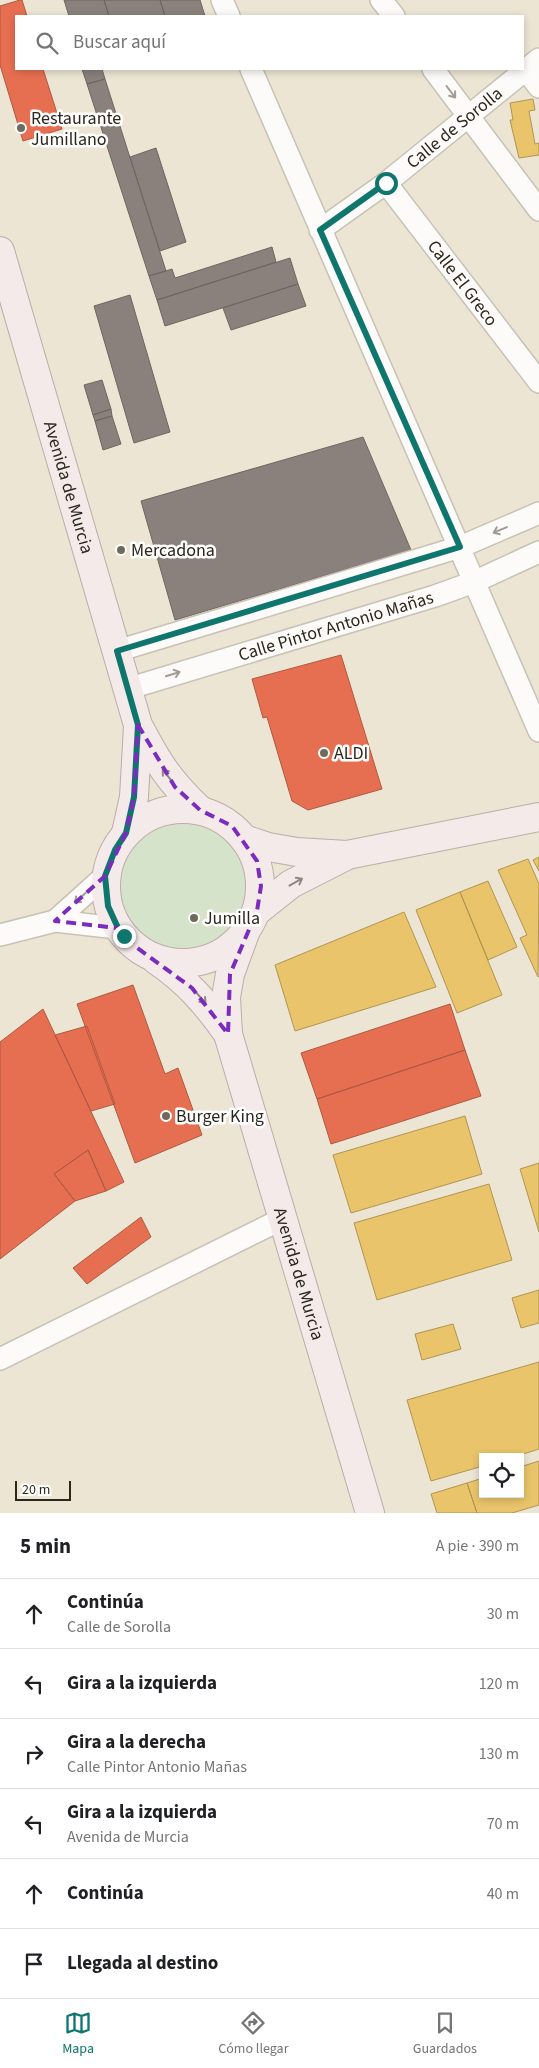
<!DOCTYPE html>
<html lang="es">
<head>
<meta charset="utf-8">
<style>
  body { margin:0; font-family:"Source Sans 3",sans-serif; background:#f2f2f2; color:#202124 }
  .controls { position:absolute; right:15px; bottom:15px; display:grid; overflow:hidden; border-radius:0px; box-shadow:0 2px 8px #0003 }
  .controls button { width:45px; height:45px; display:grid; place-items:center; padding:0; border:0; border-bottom:1px solid #e0e0e0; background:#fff; color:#202124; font:25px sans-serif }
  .scale { position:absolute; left:15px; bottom:12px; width:56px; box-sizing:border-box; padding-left:5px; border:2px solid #2b271b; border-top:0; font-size:14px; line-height:18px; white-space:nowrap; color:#2b271b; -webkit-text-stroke:4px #fff; paint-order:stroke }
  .stop { position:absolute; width:15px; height:15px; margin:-11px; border:4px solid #0f766e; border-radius:50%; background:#fff }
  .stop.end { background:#0f766e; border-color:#fff; box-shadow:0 1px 5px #0008 }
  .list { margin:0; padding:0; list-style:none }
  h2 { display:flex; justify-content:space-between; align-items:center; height:65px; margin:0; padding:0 20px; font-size:21px }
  h2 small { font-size:16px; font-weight:400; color:#757577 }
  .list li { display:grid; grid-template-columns:32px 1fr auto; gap:15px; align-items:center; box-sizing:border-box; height:70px; padding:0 20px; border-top:1px solid #e0e0e0 }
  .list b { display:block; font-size:19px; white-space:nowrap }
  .list p { margin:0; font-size:16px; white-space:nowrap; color:#757577 }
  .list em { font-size:16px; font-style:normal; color:#757577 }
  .icon { flex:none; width:28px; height:28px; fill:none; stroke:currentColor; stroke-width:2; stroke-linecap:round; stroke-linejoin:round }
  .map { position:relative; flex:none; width:539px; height:1513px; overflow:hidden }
  .search { position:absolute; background:#fff; box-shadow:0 2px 8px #0003; left:15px; right:15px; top:15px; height:55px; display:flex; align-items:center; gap:12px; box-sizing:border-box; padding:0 18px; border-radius:0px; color:#757577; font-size:19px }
  .sheet { height:485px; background:#fff }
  nav { display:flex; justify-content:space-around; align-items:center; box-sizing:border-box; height:70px; border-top:1px solid #e0e0e0; background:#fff; font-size:14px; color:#757577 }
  nav a { display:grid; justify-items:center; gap:2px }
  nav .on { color:#0f766e }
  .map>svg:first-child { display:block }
  .green { fill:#d5e3ca }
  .homes { fill:#e9c46a; stroke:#b09552 }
  .shops { fill:#e76f51; stroke:#af5941 }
  .industry { fill:#8a817c; stroke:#6e665f }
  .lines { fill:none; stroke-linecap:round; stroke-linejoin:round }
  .minor-casing { stroke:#c8c2b5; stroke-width:24 }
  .major-casing { stroke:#bdaca7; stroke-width:30 }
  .minor { stroke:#fcfbf9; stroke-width:21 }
  .major { stroke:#f3eae9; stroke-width:28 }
  .oneway { stroke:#9e9c95 }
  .oneway2 { stroke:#8f8882 }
  .route { stroke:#0f766e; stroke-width:6 }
  .marked { fill:none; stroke:#7b2cbf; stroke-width:4; stroke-dasharray:10 6; stroke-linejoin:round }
  .poi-dot { fill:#6f6a5c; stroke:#fff; stroke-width:2 }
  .labels { text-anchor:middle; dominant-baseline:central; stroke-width:5; stroke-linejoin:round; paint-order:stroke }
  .poi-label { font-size:18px; fill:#2b271b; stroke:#fff; text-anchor:start }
  .street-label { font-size:18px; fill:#2b271b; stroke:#fff }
</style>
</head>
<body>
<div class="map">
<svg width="539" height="1513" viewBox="0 0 539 1513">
  <rect width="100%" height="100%" fill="#ece5d4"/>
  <!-- green -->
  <path class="green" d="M120 887a63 63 0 1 1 126 0a63 63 0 1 1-126 0Z"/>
  <!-- homes -->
  <path class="homes" d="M533 99 535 110 529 111 535 144 539 143V155L519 158 510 120H513L510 103Z
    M539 857V871L533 860Z
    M528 859 539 884 538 977 520 938 527 935 498 870Z
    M488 881 517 947 488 960 460 892Z
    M460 892 502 995 457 1013 416 910Z
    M404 912 436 987 295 1031 275 965Z
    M465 1116 482 1174 351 1213 333 1155Z
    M539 1163V1232L520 1169Z
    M489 1184 512 1260 377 1300 354 1223Z
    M539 1290V1323L521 1328 512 1298Z
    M453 1324 461 1349 422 1360 415 1334Z
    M539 1362V1449L514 1457H483V1466L431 1481 407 1400Z
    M539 1461V1505L512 1513H477L467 1483 483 1478V1494H520V1467Z
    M467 1483 477 1513H437L431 1494Z"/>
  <!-- shops -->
  <path class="shops" d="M20 0H22L27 16H16V69H43L62 129 23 141 0 65V6Z
    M341 655 382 789 308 810 292 801 267 717 263 718 252 679Z
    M133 985 165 1074 178 1068 202 1135 135 1163 77 1004Z
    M450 1004 465 1050 317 1099 301 1053Z
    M43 1009 124 1182 106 1191 88 1150 54 1174 75 1201 0 1259V1042Z
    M87 1026 115 1104 91 1111 55 1035Z
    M465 1050 481 1096 331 1144 317 1099Z
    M88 1150 106 1191 75 1201 54 1174Z
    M141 1217 151 1237 87 1284 73 1268Z"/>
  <!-- industry -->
  <path class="industry" d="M64 0H104L109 16H69Z
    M104 0H160L165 16H109Z
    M160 0H200L205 16H165Z
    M82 69H102L105 79 87 84Z
    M105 79 166 271 149 276 87 84Z
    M156 148 186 242 160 251 130 157Z
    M272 247 276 262 157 300 149 276 172 269 175 278Z
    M290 258 298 284 165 326 157 300Z
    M298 284 306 306 231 330 223 308Z
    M130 295 170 432 134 443 94 306Z
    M102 380 111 409 93 415 84 385Z
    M111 409 112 416 95 421 93 415Z
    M112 416 121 444 103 450 95 421Z
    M363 437 411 550 175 620 141 501Z"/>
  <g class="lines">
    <!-- minor casing -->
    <g class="minor-casing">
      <g id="minor">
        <path d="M222 0 229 16"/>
        <path d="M381 0 394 16"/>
        <path d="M251 69 539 731"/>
        <path d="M433 69 539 210"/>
        <path d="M526 70 539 87"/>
        <path id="s1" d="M386 183 539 382"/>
        <path id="s2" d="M320 230 386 183 539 59"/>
        <path d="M117 651 460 547 539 513"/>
        <path id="s3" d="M127 689 435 596 474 582 539 552"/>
        <path d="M55 921 105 876"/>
        <path d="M0 935 55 921 117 928"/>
        <path d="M0 1359 284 1218"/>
      </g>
    </g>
    <!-- major casing -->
    <g class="major-casing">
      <g id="major">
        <path id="s4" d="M0 251 138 725C158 763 169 781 200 810"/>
        <circle cx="183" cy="886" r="77"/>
        <path d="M126 833 134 797 138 726"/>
        <path d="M244 839 268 847 297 852 347 855 539 817"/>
        <path d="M257 911 291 884 344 857"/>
        <path id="s5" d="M245 933 230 974 226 997 228 1034 370 1513"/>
        <path d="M156 960C188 982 206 1003 228 1034"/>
      </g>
    </g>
    <!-- minor -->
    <use href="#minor" class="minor"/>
    <!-- major -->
    <use href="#major" class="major"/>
  </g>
  <!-- one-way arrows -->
  <defs><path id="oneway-shaft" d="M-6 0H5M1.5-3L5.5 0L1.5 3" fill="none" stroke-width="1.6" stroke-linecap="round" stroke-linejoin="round" transform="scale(1.25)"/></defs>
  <g class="oneway">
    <use href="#oneway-shaft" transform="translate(451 92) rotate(53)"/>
    <use href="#oneway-shaft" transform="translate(500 530) rotate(157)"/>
    <use href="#oneway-shaft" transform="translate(173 674) rotate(-17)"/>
    <use href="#oneway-shaft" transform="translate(80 898) rotate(138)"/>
  </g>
  <g class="oneway2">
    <use href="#oneway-shaft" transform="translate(167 775) rotate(-128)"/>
    <use href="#oneway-shaft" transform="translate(296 882) rotate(-29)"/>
    <use href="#oneway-shaft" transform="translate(201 998) rotate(49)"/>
  </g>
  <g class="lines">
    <!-- route -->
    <path class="route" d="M124 936 118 928 108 906 105 876 115 850 126 833 134 797 138 725 117 651 460 547 320 230 386 183"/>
  </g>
  <!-- marked area -->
  <path class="marked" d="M138 725 175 787 200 810 232 826 257 861 261 886 257 911 230 974 228 1034 192 988 136 947 117 928 55 921 105 876 126 833 134 797Z"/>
  <!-- markers -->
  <g class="poi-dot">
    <circle cx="21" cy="128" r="5"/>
    <circle cx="121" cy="550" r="5"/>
    <circle cx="324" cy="753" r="5"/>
    <circle cx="194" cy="918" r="5"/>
    <circle cx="166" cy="1116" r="5"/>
  </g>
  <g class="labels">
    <!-- poi labels -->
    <g class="poi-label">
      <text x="31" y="118">Restaurante<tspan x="31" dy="21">Jumillano</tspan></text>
      <text x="131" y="550">Mercadona</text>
      <text x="334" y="753">ALDI</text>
      <text x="204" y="918">Jumilla</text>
      <text x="176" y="1116">Burger King</text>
    </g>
    <!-- street labels -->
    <g class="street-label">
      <text stroke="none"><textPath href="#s2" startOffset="169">Calle de Sorolla</textPath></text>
      <text stroke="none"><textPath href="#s1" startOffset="126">Calle El Greco</textPath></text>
      <text stroke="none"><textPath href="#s4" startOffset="246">Avenida de Murcia</textPath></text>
      <text stroke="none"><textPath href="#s3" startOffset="218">Calle Pintor Antonio Mañas</textPath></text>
      <text stroke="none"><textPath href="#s5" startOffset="354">Avenida de Murcia</textPath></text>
    </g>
  </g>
</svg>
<div class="controls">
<button><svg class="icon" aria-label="locate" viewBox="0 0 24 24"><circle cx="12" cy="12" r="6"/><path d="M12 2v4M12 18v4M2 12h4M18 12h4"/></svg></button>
</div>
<div class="scale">20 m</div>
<div class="stop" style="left:386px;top:183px"></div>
<div class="stop end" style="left:124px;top:936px"></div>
<div class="search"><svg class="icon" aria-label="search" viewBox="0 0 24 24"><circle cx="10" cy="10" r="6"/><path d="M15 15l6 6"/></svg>Buscar aquí</div>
</div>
<section class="sheet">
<h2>5 min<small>A pie · 390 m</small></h2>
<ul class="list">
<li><svg class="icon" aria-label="ahead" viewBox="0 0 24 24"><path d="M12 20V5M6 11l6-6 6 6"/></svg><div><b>Continúa</b><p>Calle de Sorolla</p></div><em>30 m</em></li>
<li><svg class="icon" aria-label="left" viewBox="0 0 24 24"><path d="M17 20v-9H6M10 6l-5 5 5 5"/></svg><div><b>Gira a la izquierda</b></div><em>120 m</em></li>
<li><svg class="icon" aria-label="right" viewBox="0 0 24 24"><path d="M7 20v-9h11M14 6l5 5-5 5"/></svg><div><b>Gira a la derecha</b><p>Calle Pintor Antonio Mañas</p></div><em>130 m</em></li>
<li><svg class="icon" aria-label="left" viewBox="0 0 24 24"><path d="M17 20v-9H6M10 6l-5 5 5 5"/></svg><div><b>Gira a la izquierda</b><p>Avenida de Murcia</p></div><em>70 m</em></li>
<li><svg class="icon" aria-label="ahead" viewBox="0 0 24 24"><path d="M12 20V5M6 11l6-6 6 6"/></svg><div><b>Continúa</b></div><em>40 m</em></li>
<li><svg class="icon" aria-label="arrive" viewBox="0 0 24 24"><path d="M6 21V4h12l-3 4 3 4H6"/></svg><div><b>Llegada al destino</b></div></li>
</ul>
</section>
<nav>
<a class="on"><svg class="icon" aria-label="map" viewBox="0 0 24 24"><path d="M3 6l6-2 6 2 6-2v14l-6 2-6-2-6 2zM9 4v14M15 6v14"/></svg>Mapa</a>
<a><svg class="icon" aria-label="directions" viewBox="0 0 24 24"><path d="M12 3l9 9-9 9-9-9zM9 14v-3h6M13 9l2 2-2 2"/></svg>Cómo llegar</a>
<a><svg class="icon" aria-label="saved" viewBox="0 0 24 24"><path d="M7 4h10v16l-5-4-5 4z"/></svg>Guardados</a>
</nav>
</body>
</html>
